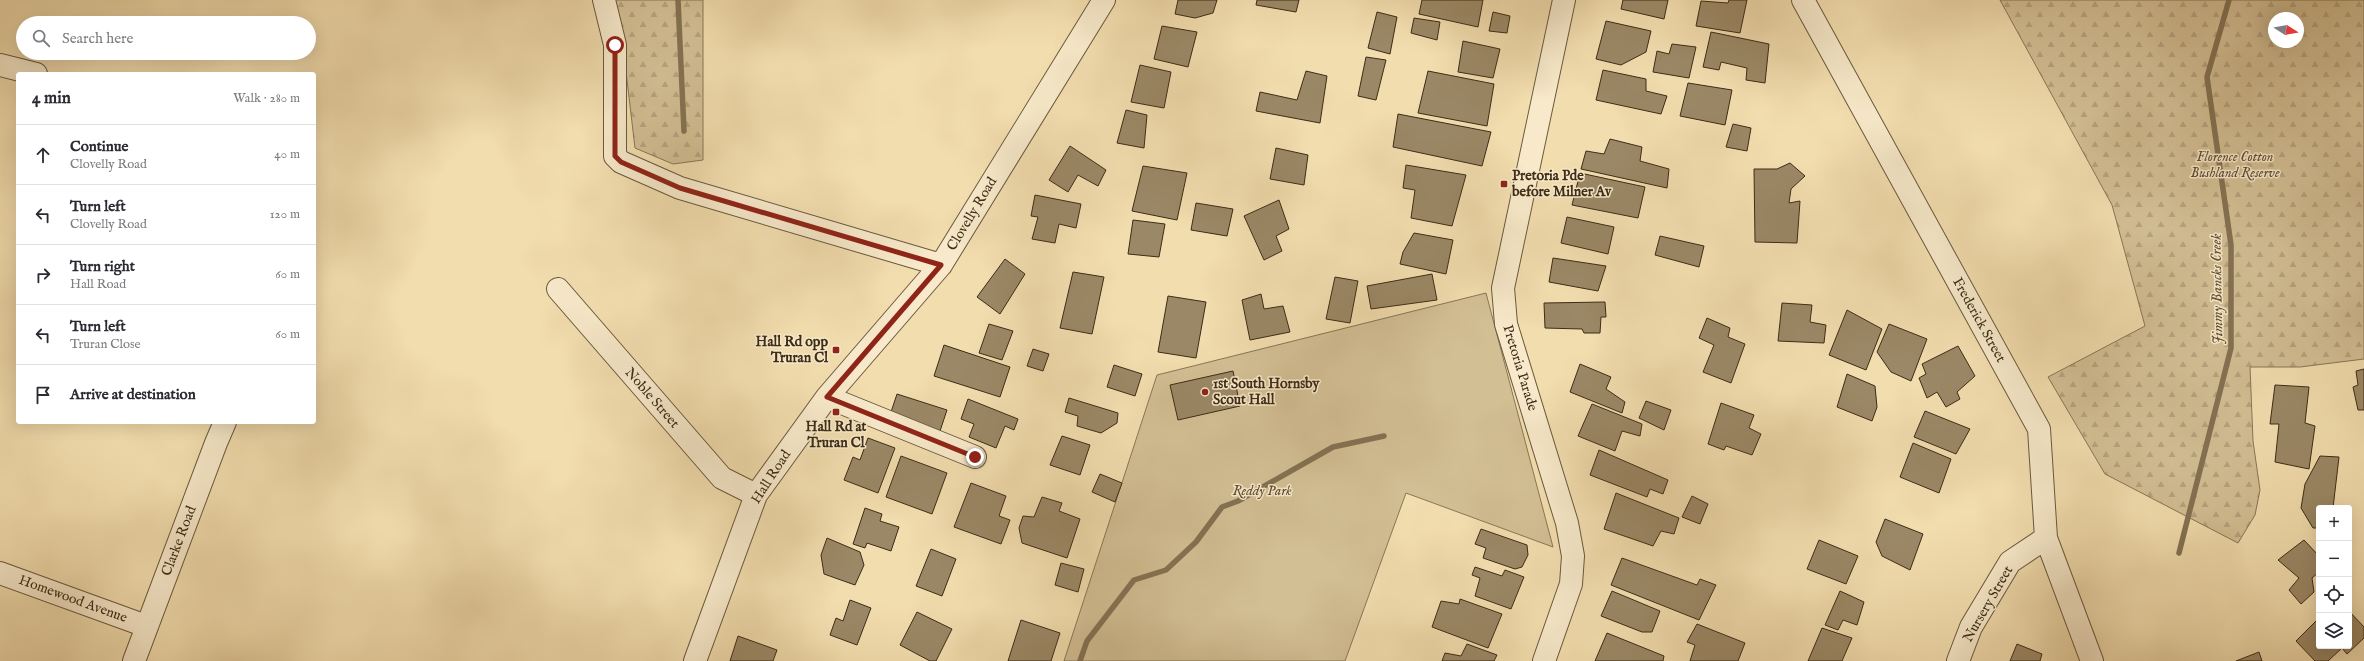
<!DOCTYPE html>
<html lang="en">
<head>
<meta charset="utf-8">
<style>
  body { margin:0; font-family:"IM FELL English",serif; background:#f2f2f3; color:#2b2b33 }
  .controls { position:absolute; right:12px; bottom:12px; display:grid; overflow:hidden; border-radius:4px; box-shadow:0 4px 16px #0002 }
  .controls button { width:36px; height:36px; display:grid; place-items:center; padding:0; border:0; border-bottom:1px solid #e1e1e2; background:#fff; color:#2b2b33; font:20px sans-serif }
  .compass { position:absolute; left:2268px; top:12px; width:36px; height:36px; border-radius:50%; background:#fff; box-shadow:0 4px 16px #0002; rotate:101deg }
  .stop { position:absolute; width:12px; height:12px; margin:-9px; border:3px solid #8f2418; border-radius:50%; background:#fff }
  .stop.end { background:#8f2418; border-color:#fff; box-shadow:0 1px 4px #0008 }
  .list { margin:0; padding:0; list-style:none }
  h2 { display:flex; justify-content:space-between; align-items:center; height:52px; margin:0; padding:0 16px; font-size:17px }
  h2 small { font-size:13px; font-weight:400; color:#7c7c81 }
  .list li { display:grid; grid-template-columns:26px 1fr auto; gap:12px; align-items:center; box-sizing:border-box; height:60px; padding:0 16px; border-top:1px solid #e1e1e2 }
  .list b { display:block; font-size:15px; white-space:nowrap }
  .list p { margin:0; font-size:13px; white-space:nowrap; color:#7c7c81 }
  .list em { font-size:13px; font-style:normal; color:#7c7c81 }
  .icon { flex:none; width:22px; height:22px; fill:none; stroke:currentColor; stroke-width:2; stroke-linecap:round; stroke-linejoin:round }
  .map { position:relative; flex:none; width:2364px; height:661px; overflow:hidden }
  .search { position:absolute; background:#fff; box-shadow:0 4px 16px #0002; left:16px; top:16px; width:300px; height:44px; display:flex; align-items:center; gap:10px; box-sizing:border-box; padding:0 14px; border-radius:22px; color:#7c7c81; font-size:15px }
  .panel { position:absolute; background:#fff; box-shadow:0 4px 16px #0002; left:16px; top:72px; width:300px; height:352px; border-radius:4px }
  .map>svg:first-child { display:block }
  .forest { fill:url(#forest-firs); stroke:#887656; fill-rule:evenodd }
  .green { fill:#d3bf94; stroke:#887656 }
  .lines { fill:none; stroke-linecap:round; stroke-linejoin:round }
  .stream { stroke:#847253; stroke-width:5.5 }
  .building { fill:#9b8866; stroke:#3d2c17 }
  .minor-casing { stroke:#6a583d; stroke-width:24 }
  .minor { stroke:#f7e9ca; stroke-width:22 }
  .route { stroke:#8f2418; stroke-width:5 }
  .poi-dot { fill:#8f2418; stroke:#f7e9ca; stroke-width:1.5 }
  .labels { text-anchor:middle; dominant-baseline:central; stroke-width:3; stroke-linejoin:round; paint-order:stroke }
  .park-label { font-size:14px; font-style:italic; fill:#5b4930; stroke:#f7e9ca }
  .poi-label { font-size:14px; font-weight:bold; fill:#3d2c17; stroke:#f7e9ca; text-anchor:start }
  .street-label { font-size:14px; fill:#3d2c17; stroke:#f7e9ca }
  .water-label { font-size:15px; font-style:italic; fill:#614f35; stroke:#f7e9ca }
</style>
</head>
<body>
<div class="map">
<svg width="2364" height="661" viewBox="0 0 2364 661">
  <defs>
    <pattern id="forest-firs" width="22" height="20" patternUnits="userSpaceOnUse"><rect width="22" height="20" fill="#d3bf94"/><path d="M5 1l3.5 6h-7zM16 11l3.5 6h-7z" fill="#b6a47f"/></pattern>
  </defs>
  <rect width="100%" height="100%" fill="#f2ddae"/>
  <filter id="stains"><feTurbulence type="fractalNoise" baseFrequency=".005" numOctaves="4"/><feColorMatrix values="0 0 0 0 .2 0 0 0 0 .09 0 0 0 0 .02 0 0 0 .5 -.17"/></filter>
  <radialGradient id="worn" r=".72"><stop offset=".6" stop-color="#630" stop-opacity="0"/><stop offset="1" stop-color="#630" stop-opacity=".3"/></radialGradient>
  <!-- forest -->
  <path class="forest" d="M614 0H703V160L673 164 635 148 623 46Z
    M2000 0H2364V359L2300 367H2250L2253 441 2260 490 2255 515 2238 543 2105 474 2048 377 2145 326 2112 205ZM2274 18H2298V42H2274Z"/>
  <!-- green -->
  <path class="green" d="M1486 293 1553 547 1406 493 1345 661H1064L1157 375Z"/>
  <g class="lines">
    <!-- stream -->
    <path class="stream" d="M678 0 684 131
      M2179 553 2231 348V245L2207 77 2229 0
      M1080 661 1087 641 1134 580 1166 570 1196 542 1222 507 1238 501 1333 447 1384 436"/>
  </g>
  <!-- building -->
  <path class="building" d="M1178 0H1217L1213 13 1195 18 1175 14Z
    M1257 0H1299L1296 12 1256 5Z
    M1422 0H1483L1478 27 1419 14Z
    M1623 0H1668L1664 19 1621 9Z
    M1729 0H1747L1740 33 1696 26 1701 1 1728 3Z
    M1377 12 1397 17 1390 54 1368 48Z
    M1493 12 1510 16 1507 33 1489 31Z
    M1414 18 1440 22 1437 40 1411 33Z
    M1606 21 1651 31 1646 52 1621 65 1596 59Z
    M1162 26 1197 32 1188 67 1154 59Z
    M1711 32 1769 44 1765 83 1746 80 1747 68 1721 62 1719 70 1703 67Z
    M1463 41 1500 49 1493 78 1458 72Z
    M1672 44 1696 47 1689 78 1653 72 1657 51 1669 54Z
    M1366 57 1386 60 1376 100 1358 96Z
    M1140 65 1171 72 1164 108 1131 102Z
    M1603 70 1646 79V91L1667 96 1661 114 1596 100Z
    M1306 71 1327 76 1320 123 1256 111 1260 92 1297 100Z
    M1428 71 1494 84 1487 126 1418 113Z
    M1688 83 1732 90 1725 125 1680 116Z
    M1126 110 1147 115 1144 148 1117 143Z
    M1398 114 1491 132 1482 166 1393 147Z
    M1733 124 1751 128 1747 151 1726 147Z
    M1610 139 1642 147 1640 161 1669 169 1667 188 1581 169 1586 151 1604 154Z
    M1070 146 1106 170 1098 186 1078 175 1068 192 1049 180Z
    M1276 148 1308 155 1304 185 1270 179Z
    M1790 163 1805 176 1791 189 1789 203 1800 201 1797 243 1755 242 1754 169H1777Z
    M1406 165 1466 175 1452 226 1411 218 1415 190 1403 188Z
    M1143 166 1187 173 1177 220 1132 211Z
    M1580 173 1645 187 1638 218 1572 205Z
    M1035 195 1081 204 1076 228 1059 224 1055 243 1032 239 1038 217 1031 216Z
    M1279 200 1289 229 1276 236 1282 251 1264 260 1244 216Z
    M1196 203 1233 209 1227 236 1191 230Z
    M1567 217 1614 227 1608 254 1561 243Z
    M1133 220 1165 224 1159 257 1128 254Z
    M1414 233 1453 240 1446 274 1400 264 1403 252Z
    M1660 236 1704 246 1699 267 1655 255Z
    M1553 258 1606 266 1598 291 1549 282Z
    M1005 259 1025 274 1000 314 977 297Z
    M1073 272 1104 277 1092 334 1060 328Z
    M1432 274 1437 300 1371 309 1367 286Z
    M1335 277 1358 281 1350 323 1326 319Z
    M1261 294 1264 309 1283 306 1290 332 1250 340 1242 300Z
    M1168 296 1206 302 1196 358 1158 352Z
    M1605 302 1606 317H1601L1600 333H1584L1582 329 1545 328 1544 303Z
    M1782 303 1812 305 1810 322 1826 325 1824 343 1778 341Z
    M1847 310 1882 329 1866 370 1829 355Z
    M1707 318 1730 328 1728 337 1745 344 1731 383 1703 372 1714 345 1699 338Z
    M989 324 1013 331 1002 360 979 353Z
    M1889 324 1927 339 1911 381 1891 372 1877 352Z
    M944 345 1010 367 1000 397 934 376Z
    M1958 346 1975 376 1957 392 1960 399 1946 407 1937 392 1927 398 1919 378 1926 374 1922 364Z
    M1033 349 1049 354 1043 371 1027 366Z
    M1580 364 1611 377 1606 389 1625 402 1622 413 1570 392Z
    M1114 365 1142 374 1135 396 1107 387Z
    M2364 369V410H2358L2353 387 2358 385 2356 371Z
    M1233 371 1240 406 1178 420 1170 385Z
    M1847 374 1875 386 1877 407 1872 421 1837 407Z
    M2275 385 2309 387 2305 423 2315 426 2309 469 2275 462 2279 424H2270Z
    M897 394 947 410 940 431 890 415Z
    M1069 398 1118 413 1117 423 1101 433 1077 426 1078 416 1065 412Z
    M968 399 1018 419 1014 430 1005 426 996 448 969 437 974 424 961 419Z
    M1646 401 1671 410 1664 430 1639 418Z
    M1721 403 1754 415 1749 428 1761 434 1752 455 1726 446 1724 450 1708 444Z
    M1592 404 1642 424 1640 436 1622 431 1615 451 1578 436Z
    M1925 411 1970 429 1956 454 1914 437Z
    M1062 436 1090 445 1080 475 1050 465Z
    M868 438 895 448 878 493 844 480 853 457 860 460Z
    M1913 443 1951 459 1939 493 1900 477Z
    M1599 450 1668 480 1663 494 1650 489 1647 497 1590 475Z
    M901 456 947 473 932 514 886 497Z
    M2320 456 2339 457 2333 508H2319V528H2313L2301 508 2305 484Z
    M1100 474 1122 483 1115 502 1092 492Z
    M971 483 1006 496 999 516 1010 520 1001 544 954 527Z
    M1616 493 1679 518 1674 534 1661 531 1653 546 1604 529Z
    M1692 496 1708 504 1700 524 1682 517Z
    M1042 497 1062 503 1059 511 1080 519 1067 558 1022 543 1019 528 1023 516 1034 517Z
    M865 508 882 514 880 521 899 527 891 551 867 543 865 548 853 544Z
    M1885 519 1923 534 1910 570 1882 556 1876 542Z
    M1481 529 1527 545 1528 555 1522 567 1515 569 1483 558 1486 548 1475 544Z
    M827 538 860 552 864 565 855 585 824 574 821 555Z
    M1819 540 1858 556 1846 584 1807 569Z
    M2304 540 2319 556V572L2312 578 2314 592 2301 604 2289 590 2299 578 2278 560Z
    M931 549 956 559 942 596 916 586Z
    M1622 558 1697 585 1700 579 1716 585 1699 620 1611 585Z
    M1061 563 1084 569 1078 592 1055 585Z
    M1475 567 1502 576 1505 570 1524 577 1511 609 1475 596 1480 578 1472 575Z
    M1612 591 1660 611 1652 632H1642L1601 616Z
    M1840 591 1864 602 1857 625 1843 620 1838 630 1825 625Z
    M1460 599 1502 614 1488 648 1432 627 1441 601 1459 604Z
    M850 600 871 608 857 645 830 635 836 618 843 621Z
    M2349 611 2364 627V638L2347 654 2342 648 2328 661H2315L2296 641 2318 619 2319 646H2349Z
    M917 612 952 629 936 661H930L900 645Z
    M1021 620 1060 633 1051 661H1008Z
    M1697 624 1745 643 1738 661H1690L1695 645 1687 642Z
    M1822 628 1852 638 1842 661H1808Z
    M1607 633 1664 656 1663 661H1595Z
    M738 636 777 650 773 661H730Z
    M1467 644 1497 655 1494 661H1442L1445 653 1461 656Z
    M2017 644 2042 654 2040 661H2010Z
    M2259 652 2262 661H2236Z"/>
  <g class="lines">
    <!-- minor casing -->
    <g class="minor-casing">
      <path id="minor" d="M604 0 615 45V156L621 162 680 188 941 265
        M1803 0 2039 429 2046 538 2092 661
        M0 65 36 74
        M558 289 722 478 756 495
        M827 397 975 457
        M0 573 146 626
        M134 661 216 443 225 422
        M695 661 756 495 827 397 941 265 1104 0
        M1544 661 1571 584 1573 556 1567 523 1506 324 1503 288 1564 0
        M1958 661 1971 627 2010 562 2046 538"/>
    </g>
    <!-- minor -->
    <use href="#minor" class="minor"/>
  </g>
  <g class="lines">
    <!-- route -->
    <path class="route" d="M615 45V156L621 162 680 188 941 265 827 397 975 457"/>
  </g>
  <!-- markers -->
  <g class="poi-dot">
    <rect x="1500" y="180" width="8" height="8" rx="2"/>
    <rect x="832" y="346" width="8" height="8" rx="2"/>
    <circle cx="1205" cy="392" r="4"/>
    <rect x="832" y="408" width="8" height="8" rx="2"/>
  </g>
  <g class="labels">
    <!-- park labels -->
    <g class="park-label">
      <text x="2235" y="157">Florence Cotton<tspan x="2235" dy="16">Bushland Reserve</tspan></text>
      <text x="1262" y="491">Reddy Park</text>
    </g>
    <!-- poi labels -->
    <g class="poi-label">
      <text x="1512" y="176">Pretoria Pde<tspan x="1512" dy="16">before Milner Av</tspan></text>
      <text x="828" y="342" text-anchor="end">Hall Rd opp<tspan x="828" dy="16">Truran Cl</tspan></text>
      <text x="1213" y="384">1st South Hornsby<tspan x="1213" dy="16">Scout Hall</tspan></text>
      <text x="836" y="427" text-anchor="middle">Hall Rd at<tspan x="836" dy="16">Truran Cl</tspan></text>
    </g>
    <!-- street labels -->
    <g class="street-label">
      <text transform="translate(972 214) rotate(-59)">Clovelly Road</text>
      <text transform="translate(1979 320) rotate(61)">Frederick Street</text>
      <text transform="translate(1520 368) rotate(73)">Pretoria Parade</text>
      <text transform="translate(652 398) rotate(49)">Noble Street</text>
      <text transform="translate(771 477) rotate(-57)">Hall Road</text>
      <text transform="translate(179 541) rotate(-69)">Clarke Road</text>
      <text transform="translate(73 599) rotate(20)">Homewood Avenue</text>
      <text transform="translate(1988 604) rotate(-60)">Nursery Street</text>
    </g>
    <!-- water labels -->
    <g class="water-label">
      <text transform="translate(2217 289) rotate(-91)">Jimmy Bancks Creek</text>
    </g>
  </g>
  <rect width="100%" height="100%" filter="url(#stains)"/>
  <rect width="100%" height="100%" fill="url(#worn)"/>
</svg>
<div class="controls">
<button>+</button>
<button>−</button>
<button><svg class="icon" aria-label="locate" viewBox="0 0 24 24"><circle cx="12" cy="12" r="6"/><path d="M12 2v4M12 18v4M2 12h4M18 12h4"/></svg></button>
<button><svg class="icon" aria-label="layers" viewBox="0 0 24 24"><path d="M12 4l9 5-9 5-9-5zM3 14l9 5 9-5"/></svg></button>
</div>
<svg class="compass" viewBox="-18 -18 36 36"><path d="M0-13l5 13h-10z" fill="#e53935"/><path d="M0 13l5-13h-10z" fill="#7c7c81"/></svg>
<div class="stop" style="left:615px;top:45px"></div>
<div class="stop end" style="left:975px;top:457px"></div>
<div class="search"><svg class="icon" aria-label="search" viewBox="0 0 24 24"><circle cx="10" cy="10" r="6"/><path d="M15 15l6 6"/></svg>Search here</div>
<section class="panel">
<h2>4 min<small>Walk · 280 m</small></h2>
<ul class="list">
<li><svg class="icon" aria-label="ahead" viewBox="0 0 24 24"><path d="M12 20V5M6 11l6-6 6 6"/></svg><div><b>Continue</b><p>Clovelly Road</p></div><em>40 m</em></li>
<li><svg class="icon" aria-label="left" viewBox="0 0 24 24"><path d="M17 20v-9H6M10 6l-5 5 5 5"/></svg><div><b>Turn left</b><p>Clovelly Road</p></div><em>120 m</em></li>
<li><svg class="icon" aria-label="right" viewBox="0 0 24 24"><path d="M7 20v-9h11M14 6l5 5-5 5"/></svg><div><b>Turn right</b><p>Hall Road</p></div><em>60 m</em></li>
<li><svg class="icon" aria-label="left" viewBox="0 0 24 24"><path d="M17 20v-9H6M10 6l-5 5 5 5"/></svg><div><b>Turn left</b><p>Truran Close</p></div><em>60 m</em></li>
<li><svg class="icon" aria-label="arrive" viewBox="0 0 24 24"><path d="M6 21V4h12l-3 4 3 4H6"/></svg><div><b>Arrive at destination</b></div></li>
</ul>
</section>
</div>
</body>
</html>
